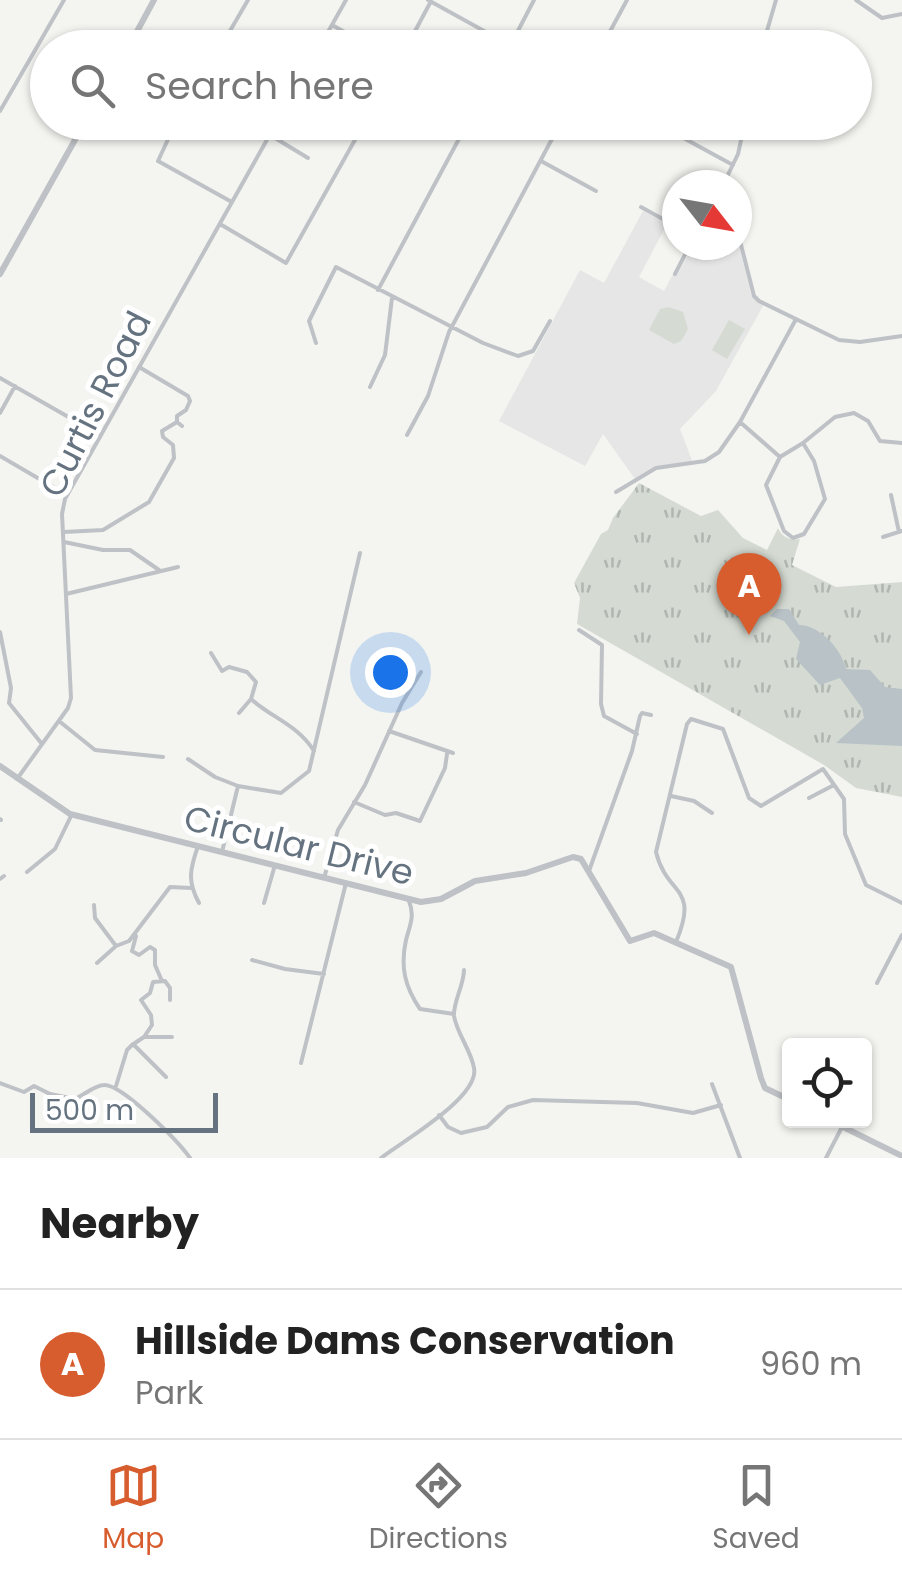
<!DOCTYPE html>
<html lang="en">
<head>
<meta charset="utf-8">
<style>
  body { margin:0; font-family:Poppins,sans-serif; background:#f2f2f2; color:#222 }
  .controls { position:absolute; right:30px; bottom:30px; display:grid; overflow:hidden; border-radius:10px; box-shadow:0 2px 8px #0004 }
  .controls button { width:90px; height:90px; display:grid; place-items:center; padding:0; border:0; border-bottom:2px solid #e0e0e0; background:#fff; color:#222; font:50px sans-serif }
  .compass { position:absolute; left:662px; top:170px; width:90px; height:90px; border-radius:50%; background:#fff; box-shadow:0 2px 8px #0004; rotate:121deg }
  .scale { position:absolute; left:30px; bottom:25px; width:188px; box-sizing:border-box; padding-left:10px; border:5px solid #657380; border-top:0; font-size:28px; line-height:35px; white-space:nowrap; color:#657380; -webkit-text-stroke:8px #fff; paint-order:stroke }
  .you { position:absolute; left:390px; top:672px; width:35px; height:35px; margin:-25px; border:8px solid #fff; border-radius:50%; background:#1a73e8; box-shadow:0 0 0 15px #1a73e833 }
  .badge { display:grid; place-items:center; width:65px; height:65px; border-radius:50%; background:#d75d2e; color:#fff; font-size:32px; font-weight:700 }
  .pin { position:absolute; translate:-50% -82px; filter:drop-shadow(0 2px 5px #0008) }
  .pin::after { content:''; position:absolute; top:52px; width:35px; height:30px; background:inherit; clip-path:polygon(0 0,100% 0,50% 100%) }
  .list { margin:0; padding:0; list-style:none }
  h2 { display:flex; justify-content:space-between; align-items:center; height:130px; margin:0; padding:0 40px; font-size:42px }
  h2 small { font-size:32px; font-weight:400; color:#767676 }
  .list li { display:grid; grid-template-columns:65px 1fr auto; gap:30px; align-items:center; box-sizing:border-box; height:150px; padding:0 40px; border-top:2px solid #e0e0e0 }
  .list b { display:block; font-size:38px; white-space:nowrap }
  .list p { margin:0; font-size:32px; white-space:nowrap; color:#767676 }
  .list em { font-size:32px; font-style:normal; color:#767676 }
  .icon { flex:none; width:55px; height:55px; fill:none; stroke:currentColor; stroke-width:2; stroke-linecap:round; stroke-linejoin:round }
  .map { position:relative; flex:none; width:902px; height:1158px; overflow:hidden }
  .search { position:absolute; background:#fff; box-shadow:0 2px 8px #0004; left:30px; right:30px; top:30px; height:110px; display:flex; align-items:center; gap:25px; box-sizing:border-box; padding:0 35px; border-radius:55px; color:#767676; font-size:38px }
  .sheet { height:280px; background:#fff }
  nav { display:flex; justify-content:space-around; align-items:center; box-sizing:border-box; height:140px; border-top:2px solid #e0e0e0; background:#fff; font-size:28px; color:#767676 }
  nav a { display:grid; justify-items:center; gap:5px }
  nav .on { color:#d75d2e }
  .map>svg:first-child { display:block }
  .built { fill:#e5e6e5 }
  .grass { fill:#d5dbd3 }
  .park { fill:url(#park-tufts) }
  .water { fill:#b8c2c7 }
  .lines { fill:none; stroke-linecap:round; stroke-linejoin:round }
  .minor { stroke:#bec1c5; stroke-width:4 }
  .tertiary { stroke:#bec1c5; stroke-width:6 }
  .labels { text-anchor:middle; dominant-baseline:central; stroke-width:10; stroke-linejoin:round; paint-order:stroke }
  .street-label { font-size:35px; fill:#657380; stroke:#fff }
</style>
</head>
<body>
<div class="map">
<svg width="902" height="1158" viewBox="0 0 902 1158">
  <defs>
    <pattern id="park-tufts" width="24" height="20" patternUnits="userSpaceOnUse" patternTransform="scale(2.5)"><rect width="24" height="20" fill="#d5dbd3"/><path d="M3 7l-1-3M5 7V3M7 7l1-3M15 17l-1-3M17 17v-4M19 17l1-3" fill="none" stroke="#b0b6b0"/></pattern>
  </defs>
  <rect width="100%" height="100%" fill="#f4f5f1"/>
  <!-- built -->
  <path class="built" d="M643 211 667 224 639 277 664 291 673 274 677 275 694 245H737V237L751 294 764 304 716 391 680 429 693 463 663 465 635 479 603 434 585 466 499 421 580 270 604 283Z"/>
  <!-- grass -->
  <path class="grass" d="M669 307 683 312 688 329 681 341 674 344 649 330 660 309Z
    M729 320 745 329 727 359 712 350Z"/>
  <!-- park -->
  <path class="park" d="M639 483 701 516 718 510 743 538 767 550 778 528C782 537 790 541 800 539L792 565 836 587 902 582V797L856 788 824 765 577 624 580 598 574 583 601 534 608 530 613 518Z"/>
  <!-- water -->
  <path class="water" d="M777 609H789L799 625C820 625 842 650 846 669L870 670 885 687 902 689V746L836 743 864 718 862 708 840 678 820 685 796 659 800 642 784 621 770 616Z"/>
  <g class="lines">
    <!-- minor -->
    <path class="minor" d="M428 0 515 48
      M856 0 882 18 902 14
      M332 25 372 47
      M220 48 248 0
      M319 48 346 0
      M406 48 430 3
      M509 48 534 0
      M601 48 627 0
      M762 48 776 0
      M0 111 64 0
      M176 122 158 161 230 201
      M654 122 733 165
      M270 135 308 158
      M618 138 627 122
      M541 161 596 191
      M723 185 738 154 745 122
      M641 207 677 227
      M220 224 286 263 365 122
      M737 229 754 296 759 301 839 340 860 342 902 336
      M675 274 690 245
      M378 290 468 122
      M316 343 309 321 336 267 483 343 518 356 533 351 550 321
      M139 367 188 396 190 401 186 410 177 416V422L182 426
      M0 378 100 435
      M370 387 385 355 392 298
      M0 413 15 386
      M740 422 780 457
      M407 435 428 396 449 332 561 122
      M803 443 814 461 825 499 804 534 793 538 784 531 766 485 780 457Z
      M803 443 835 417 854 413 868 421 880 441 902 443
      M0 456 65 494
      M616 492 656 468 705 461 719 452 740 422 795 321
      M891 495 899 532
      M64 532 103 530 149 502 174 458 173 445 163 437 162 431 177 422
      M883 537 902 531
      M64 542 103 550H130L159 570
      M66 594 178 567
      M579 630 602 645 601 704 604 716 637 734
      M0 632 11 688 9 703 42 744
      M211 653 222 671 229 667 247 672 256 682 251 699C272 718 298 725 314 751
      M239 713 251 699
      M59 721 95 750 163 757
      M389 731 453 753
      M188 759 215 777 238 786 281 793 309 771 360 553
      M17 779 68 708 71 698 62 514 65 499 277 122
      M671 796 694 801 712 813
      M809 798 834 785
      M354 802 385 815 396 813 420 821 445 768 447 754
      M0 819 1 820
      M198 846C190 869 187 881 199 903
      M222 852 238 786
      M589 871 632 751 640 716 642 713 651 715
      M27 872 55 849 72 814
      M324 878 338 830 365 785 402 703 421 672
      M0 879 4 876
      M409 901C415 916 410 925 406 940 400 967 405 987 420 1009L454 1014
      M264 903 275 865
      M94 905 95 918 116 946
      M136 936 132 951 139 955 150 947 155 950V965L162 981
      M676 942C700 885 667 897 656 852L687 724 691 719 723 729 749 798 761 806 823 769 844 799 845 834 866 885 902 903
      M252 960 285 969 324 974
      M97 963 116 946 129 941 170 887 191 888
      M877 983 902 935
      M144 1037 152 1025 151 1015 141 1000 150 993 153 982 165 981 170 988V1000
      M135 1043 144 1037H172
      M301 1063 346 883
      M0 1083 24 1092 34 1086 50 1094 75 1099C84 1095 95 1085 104 1085 122 1084 178 1141 190 1158
      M712 1084 740 1158
      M116 1086 127 1050 133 1044 166 1077
      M439 1115 448 1127 461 1133 487 1127 508 1107 533 1100 637 1103 693 1113 721 1105
      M381 1158C403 1141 480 1097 474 1068 471 1050 457 1034 454 1016 453 1002 464 985 464 970
      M826 1158 842 1127"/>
    <!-- tertiary -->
    <path class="tertiary" d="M128 48 154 0
      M0 274 85 122
      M0 766 70 814 421 902 441 899 475 881 526 873 573 857 581 859 630 941 654 933 731 967 761 1078 765 1088 790 1100
      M829 1120 902 1156"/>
  </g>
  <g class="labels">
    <!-- street labels -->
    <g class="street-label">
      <text transform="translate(95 404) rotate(-63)">Curtis Road</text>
      <text transform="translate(299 845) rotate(14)">Circular Drive</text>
    </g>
  </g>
</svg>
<div class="controls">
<button><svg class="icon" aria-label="locate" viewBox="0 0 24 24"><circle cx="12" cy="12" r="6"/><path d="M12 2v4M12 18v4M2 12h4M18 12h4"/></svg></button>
</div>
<svg class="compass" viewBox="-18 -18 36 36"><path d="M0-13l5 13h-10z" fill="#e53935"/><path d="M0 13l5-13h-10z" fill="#767676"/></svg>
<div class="scale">500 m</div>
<div class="you"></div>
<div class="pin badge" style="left:749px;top:635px">A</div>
<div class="search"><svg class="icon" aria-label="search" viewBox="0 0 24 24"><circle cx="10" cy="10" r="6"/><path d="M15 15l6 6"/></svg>Search here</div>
</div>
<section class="sheet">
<h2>Nearby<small></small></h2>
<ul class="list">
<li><span class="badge">A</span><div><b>Hillside Dams Conservation</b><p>Park</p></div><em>960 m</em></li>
</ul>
</section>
<nav>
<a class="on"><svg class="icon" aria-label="map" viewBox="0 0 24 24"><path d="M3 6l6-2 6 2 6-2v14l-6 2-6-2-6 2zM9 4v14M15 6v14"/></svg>Map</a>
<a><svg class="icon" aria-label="directions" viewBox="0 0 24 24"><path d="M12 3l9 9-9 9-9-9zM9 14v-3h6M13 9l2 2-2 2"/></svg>Directions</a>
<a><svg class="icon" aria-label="saved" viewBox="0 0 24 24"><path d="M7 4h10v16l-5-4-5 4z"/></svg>Saved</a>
</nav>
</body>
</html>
